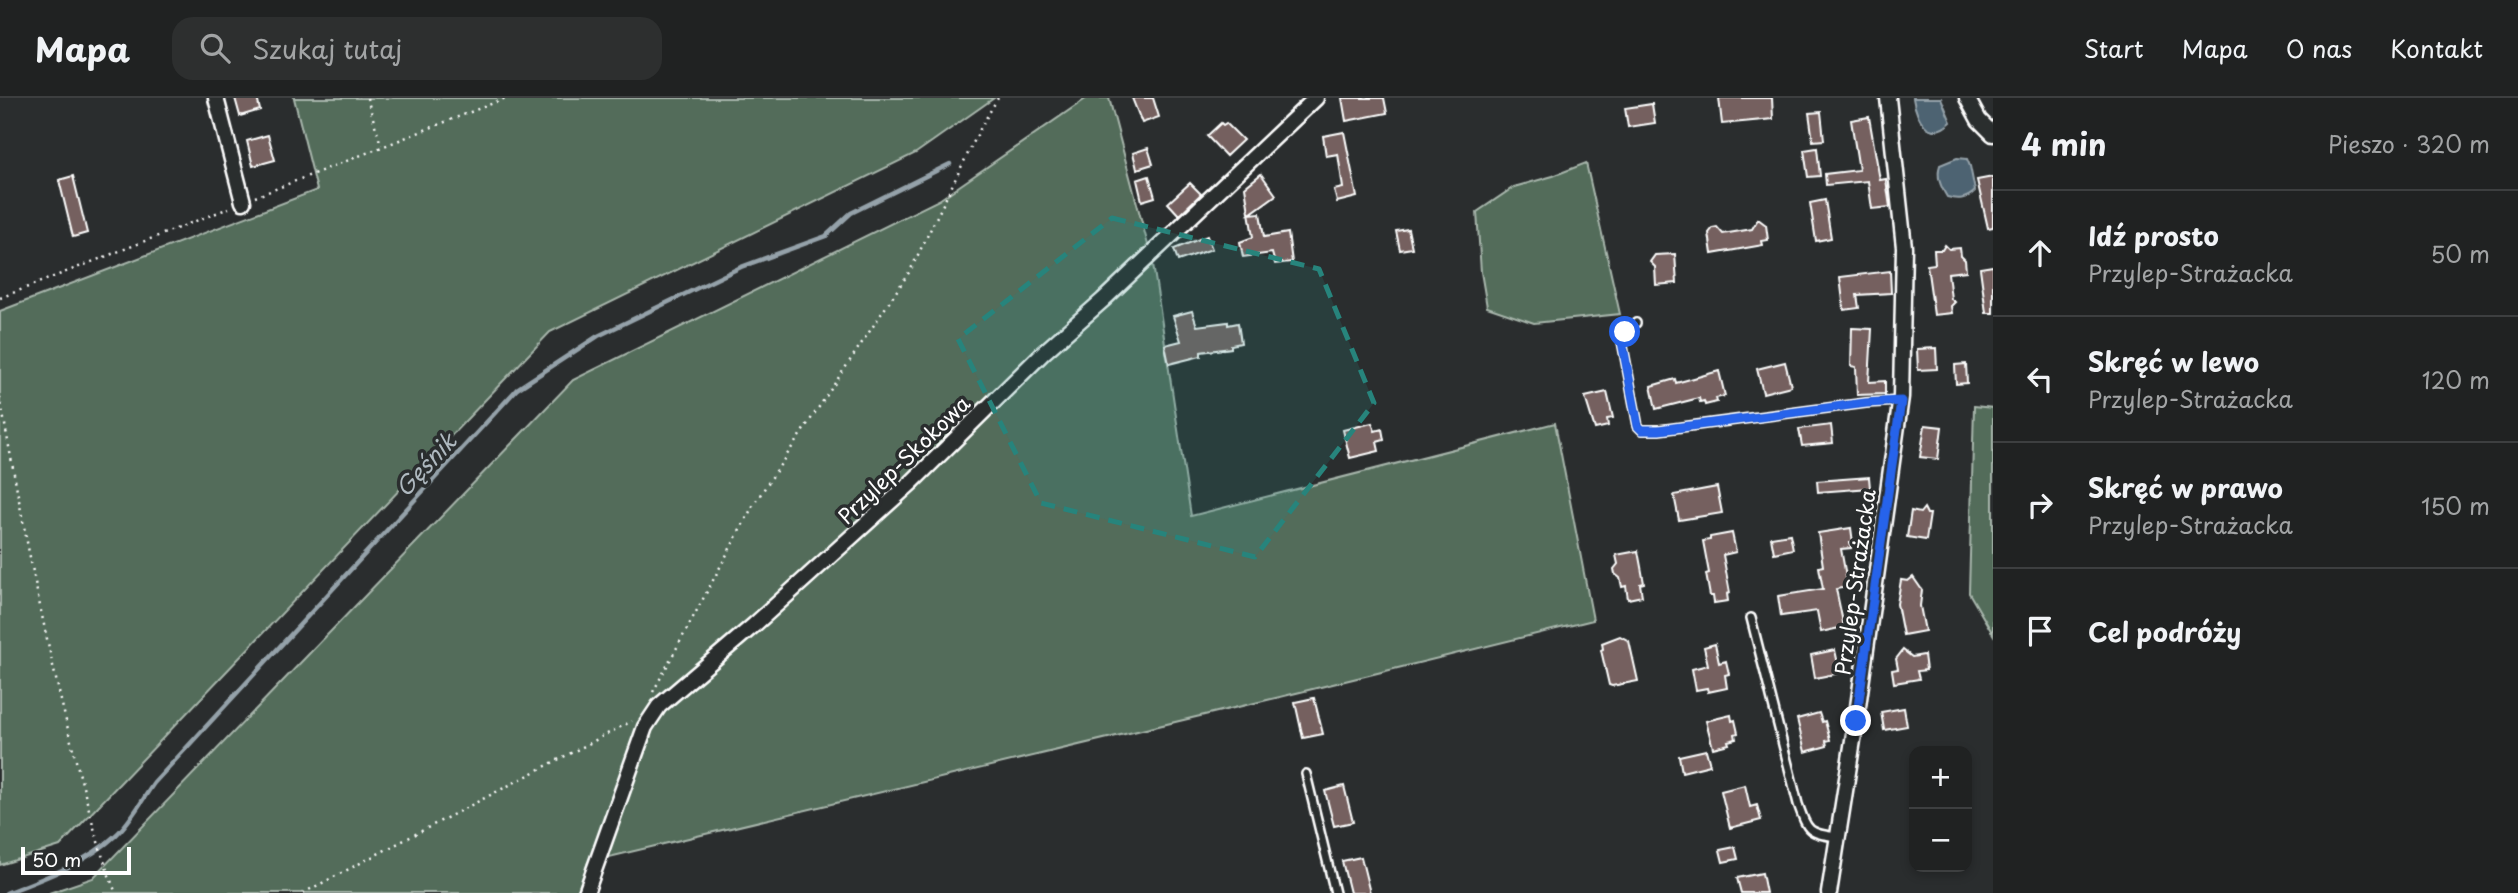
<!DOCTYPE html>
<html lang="pl">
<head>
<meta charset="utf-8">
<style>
  body { margin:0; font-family:"Playpen Sans",sans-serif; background:#2d2f2f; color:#f1f3f6 }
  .controls { position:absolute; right:21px; bottom:21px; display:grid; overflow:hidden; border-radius:14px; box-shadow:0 4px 10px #0003 }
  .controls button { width:63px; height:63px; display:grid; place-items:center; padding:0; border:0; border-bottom:2px solid #3d3f40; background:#202222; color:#f1f3f6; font:35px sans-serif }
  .scale { position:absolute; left:21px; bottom:18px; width:110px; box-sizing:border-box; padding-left:7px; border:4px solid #fff; border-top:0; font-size:19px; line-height:24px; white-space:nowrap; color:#fff; -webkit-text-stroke:5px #2a2d2e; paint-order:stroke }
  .stop { position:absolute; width:21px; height:21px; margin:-16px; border:5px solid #2563eb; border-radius:50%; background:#fff }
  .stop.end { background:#2563eb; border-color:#fff; box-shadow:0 2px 7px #0008 }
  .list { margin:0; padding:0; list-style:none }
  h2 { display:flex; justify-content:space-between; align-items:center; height:91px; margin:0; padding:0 28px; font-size:30px }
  h2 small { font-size:23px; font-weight:400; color:#a2a4a5 }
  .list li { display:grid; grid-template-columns:46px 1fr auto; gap:21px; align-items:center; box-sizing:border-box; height:126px; padding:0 28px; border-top:2px solid #3d3f40 }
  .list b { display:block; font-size:26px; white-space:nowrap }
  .list p { margin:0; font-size:23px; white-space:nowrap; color:#a2a4a5 }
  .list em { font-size:23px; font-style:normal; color:#a2a4a5 }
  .icon { flex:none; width:38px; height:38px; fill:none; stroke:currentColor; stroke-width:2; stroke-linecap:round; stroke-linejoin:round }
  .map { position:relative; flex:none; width:1993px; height:795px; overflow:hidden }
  header { display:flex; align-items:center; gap:42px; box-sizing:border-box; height:98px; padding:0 35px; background:#202222; border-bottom:2px solid #3d3f40 }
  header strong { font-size:33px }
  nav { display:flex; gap:38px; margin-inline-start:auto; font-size:24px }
  .search { width:490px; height:63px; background:#2d2f2f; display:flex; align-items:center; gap:18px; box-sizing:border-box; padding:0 24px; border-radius:21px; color:#a2a4a5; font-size:26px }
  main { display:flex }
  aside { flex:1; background:#202222 }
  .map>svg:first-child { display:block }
  .green { fill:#526c5a; stroke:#a8b6ac; stroke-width:2 }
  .water { fill:#4e6472; stroke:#95a2aa; stroke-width:2 }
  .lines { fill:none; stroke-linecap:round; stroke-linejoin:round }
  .stream { stroke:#95a2aa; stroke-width:4.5 }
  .building { fill:#74615e; stroke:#fff; stroke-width:2 }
  .lane-casing { stroke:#fff; stroke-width:12 }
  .street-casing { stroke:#fff; stroke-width:19 }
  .path { stroke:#fff; stroke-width:2.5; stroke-dasharray:2 5; stroke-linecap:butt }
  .lane { stroke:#2a2d2e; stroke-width:7 }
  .street { stroke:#2a2d2e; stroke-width:14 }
  .route { stroke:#2563eb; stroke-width:9 }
  .marked { fill:#27847c; fill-opacity:0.2; stroke:#27847c; stroke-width:5; stroke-dasharray:14 9; stroke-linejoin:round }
  .labels { text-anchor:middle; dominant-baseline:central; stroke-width:7; stroke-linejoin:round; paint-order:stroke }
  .street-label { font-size:21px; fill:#fff; stroke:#2a2d2e }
  .water-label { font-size:23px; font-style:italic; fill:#afb9c0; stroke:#2a2d2e }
</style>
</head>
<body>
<header>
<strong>Mapa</strong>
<div class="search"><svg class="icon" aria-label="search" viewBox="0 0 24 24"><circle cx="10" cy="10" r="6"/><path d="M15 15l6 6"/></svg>Szukaj tutaj</div>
<nav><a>Start</a><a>Mapa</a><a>O nas</a><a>Kontakt</a></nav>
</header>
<main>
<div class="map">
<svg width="1993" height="795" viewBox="0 0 1993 795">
  <rect width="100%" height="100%" fill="#2a2d2e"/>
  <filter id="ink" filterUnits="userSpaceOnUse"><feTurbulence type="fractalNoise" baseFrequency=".0143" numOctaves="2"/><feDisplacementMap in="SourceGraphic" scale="14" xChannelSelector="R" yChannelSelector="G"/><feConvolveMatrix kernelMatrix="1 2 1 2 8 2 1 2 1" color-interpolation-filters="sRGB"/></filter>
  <g filter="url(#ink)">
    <!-- green -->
    <path class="green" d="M294 0H994L916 55 550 234 60 748 0 767V213L317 92Z
      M1087 0H1109L1153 166 1191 418 1555 325 1593 522 1280 599 588 764 577 795H49L93 780 573 282 939 102Z
      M1586 65 1620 216 1534 225 1487 209 1481 174 1477 114 1514 89 1553 78Z
      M1974 308 1993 310V536L1969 495Z"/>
    <!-- water -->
    <path class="water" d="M1913 0H1941L1951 24C1929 45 1916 20 1913 0Z
      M1957 60 1967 61 1970 68 1975 93C1966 102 1958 102 1947 99 1941 89 1936 79 1940 67Z"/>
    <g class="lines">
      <!-- stream -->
      <path class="stream" d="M6 795C44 780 85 766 116 737 131 723 142 702 154 685L517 291 598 238 741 169 826 138 851 115 950 66"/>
    </g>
    <!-- building -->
    <path class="building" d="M235 0H257L260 12 240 18Z
      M1132 0H1153L1159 19 1142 25Z
      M1342 0H1384L1387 15 1346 23Z
      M1719 0H1772L1773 21 1722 26Z
      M1652 6 1655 25 1628 29 1625 10Z
      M1821 14 1824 42 1813 43 1809 15Z
      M1869 19 1880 82 1886 81 1890 109 1872 111 1868 83 1826 87 1825 76 1859 72 1851 22Z
      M1221 25 1223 27 1226 25 1243 42 1226 58 1207 38Z
      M1344 34 1357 99 1337 104 1334 92 1343 90 1338 56 1326 58 1323 38Z
      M268 37 275 62 253 68 247 43Z
      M1148 50 1153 66 1137 71 1133 55Z
      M1817 50 1820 78 1808 79 1804 52Z
      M1261 76 1276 97 1250 116 1260 115 1264 139 1288 135 1292 164 1275 166 1272 155 1243 159 1240 144 1253 139 1245 89Z
      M73 78 87 135 73 139 59 82Z
      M1149 78 1155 99 1142 103 1137 82Z
      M1993 79V129L1988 130 1977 82Z
      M1190 85 1201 96 1179 117 1168 105Z
      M1825 102 1831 140 1816 143 1810 105Z
      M1758 121 1766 127 1768 142 1762 143 1763 147 1712 156 1709 135 1713 130 1717 129 1723 136 1752 131Z
      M1408 131 1412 150 1400 152 1396 133Z
      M1207 138 1212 151 1178 163 1174 151Z
      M1945 147 1949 151 1960 150 1961 158 1965 162 1966 173 1948 175 1951 201 1955 204 1951 208 1952 215 1934 217 1927 167 1935 166 1934 152H1942Z
      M1675 156 1677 185 1656 187 1655 169 1650 164 1655 157Z
      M1993 168V215H1986L1980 170Z
      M1890 173 1891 195 1857 197 1859 210 1844 212 1840 179Z
      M1192 213 1197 228 1228 224V227L1238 225 1241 245 1231 247V250L1201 254V258L1169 266 1165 247 1181 243 1173 218Z
      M1852 230 1872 231 1869 284 1885 283V296L1857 297 1856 269 1851 268Z
      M1936 250 1937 271 1918 272 1917 251Z
      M1785 264 1791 288 1763 295 1757 271Z
      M1966 266 1967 285 1956 286 1955 267Z
      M1719 273 1725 298 1716 300 1717 304 1705 307 1704 303 1700 304 1699 300 1656 311 1651 288 1675 281 1676 285Z
      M1607 294 1613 320 1607 321 1608 328 1595 331 1585 299Z
      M1372 325 1375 333 1382 331 1384 342 1377 344 1379 353 1350 360 1343 332Z
      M1831 327 1833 345 1802 348 1799 331Z
      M1925 327 1942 329 1938 361 1920 359Z
      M1869 379 1870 390 1818 394 1817 383Z
      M1717 389 1722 415 1679 422 1674 397Z
      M1924 410 1927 416H1930L1926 442 1907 439 1911 413 1920 415Z
      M1851 430 1853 445H1850L1851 450 1841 451 1848 489 1836 491 1844 529 1821 534 1817 513 1781 518 1778 498 1823 491 1819 469 1823 468 1818 435Z
      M1732 435 1736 454 1723 457 1730 495 1727 496 1728 503 1714 505 1713 498H1710L1706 476 1709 475 1703 443 1710 442V439Z
      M1790 436 1793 451 1774 455 1771 439Z
      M1638 453 1644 485 1640 486 1642 498 1628 501 1626 488 1622 489 1620 480 1615 476 1614 471 1618 466 1616 457Z
      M1913 479 1922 492 1920 508 1925 533 1903 537 1897 506 1901 482 1908 483Z
      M1620 538 1629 543 1638 583 1612 588 1609 587 1601 552 1603 551 1602 545Z
      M1715 546 1719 565 1726 563 1729 576 1725 577 1727 590 1708 594 1707 590 1696 592 1692 571 1708 567 1704 549Z
      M1835 552 1840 575 1815 580 1811 557Z
      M1903 552 1912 559 1924 557 1926 572 1917 573 1919 581 1894 585 1892 572 1898 571 1896 561Z
      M1314 600 1323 636 1303 640 1295 604Z
      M1904 610 1907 628 1884 632 1881 614Z
      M1819 615 1822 624 1825 623 1830 642 1826 643 1827 648 1805 654 1797 621Z
      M1731 617 1732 623 1735 622 1738 635 1735 636 1736 641 1728 643 1729 646 1713 650 1706 623Z
      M1706 652 1710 667 1682 674 1679 658Z
      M1745 687 1750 709 1757 707 1761 722 1730 730 1721 693Z
      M1344 688 1353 724 1334 728 1325 693Z
      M1735 749 1738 761 1723 764 1720 752Z
      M1361 759 1370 795H1350L1342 763Z
      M1762 775 1766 795H1741L1737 780Z"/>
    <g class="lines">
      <!-- lane casing -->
      <g class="lane-casing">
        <path id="lane" d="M1636 225 1621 238 1638 328 1642 332H1659L1866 305 1900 303
          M1751 520 1798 706C1808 734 1808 735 1837 739
          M1306 676 1335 795"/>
      </g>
      <!-- street casing -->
      <g class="street-casing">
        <path id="street" d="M216 0 243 104
          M1967 0 1979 22 1993 36
          M586 795 645 629 659 608 754 527 911 385 1043 255 1103 202 1316 0
          M1829 795 1856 623 1901 299 1904 149 1888 0"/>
      </g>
      <!-- path -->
      <path class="path" d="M367 0 381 47
        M255 99 506 0
        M0 200 229 110
        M0 299C23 427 47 554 80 678 91 718 100 757 116 795
        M653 594 754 406 910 173 982 27 998 0
        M303 795 632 623"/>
      <!-- lane -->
      <use href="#lane" class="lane"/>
      <!-- street -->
      <use href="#street" class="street"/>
    </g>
  </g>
  <g class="lines" filter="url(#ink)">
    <!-- route -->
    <path class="route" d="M1625 234 1621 238 1638 328 1642 332H1659L1866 305 1901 303 1856 623"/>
  </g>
  <!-- marked area -->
  <path class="marked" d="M1112 120 1319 171 1374 305 1255 459 1041 405 958 241Z"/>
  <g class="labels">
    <!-- street labels -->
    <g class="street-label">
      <text transform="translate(903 361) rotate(-44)">Przylep-Skokowa</text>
      <text transform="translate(1854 484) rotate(-82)">Przylep-Strażacka</text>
    </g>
    <!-- water labels -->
    <g class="water-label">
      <text transform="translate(425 366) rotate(-47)">Gęśnik</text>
    </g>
  </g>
</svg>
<div class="controls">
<button>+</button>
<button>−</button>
</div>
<div class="scale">50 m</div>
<div class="stop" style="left:1625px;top:234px"></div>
<div class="stop end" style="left:1856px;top:623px"></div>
</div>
<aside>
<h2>4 min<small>Pieszo · 320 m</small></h2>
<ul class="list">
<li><svg class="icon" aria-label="ahead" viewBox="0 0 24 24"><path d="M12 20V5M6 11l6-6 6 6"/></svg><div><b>Idź prosto</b><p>Przylep-Strażacka</p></div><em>50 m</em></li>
<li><svg class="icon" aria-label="left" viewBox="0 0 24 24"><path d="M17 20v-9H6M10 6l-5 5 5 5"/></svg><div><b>Skręć w lewo</b><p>Przylep-Strażacka</p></div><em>120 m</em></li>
<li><svg class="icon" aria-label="right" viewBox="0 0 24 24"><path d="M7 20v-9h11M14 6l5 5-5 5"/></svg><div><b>Skręć w prawo</b><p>Przylep-Strażacka</p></div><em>150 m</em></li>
<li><svg class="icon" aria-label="arrive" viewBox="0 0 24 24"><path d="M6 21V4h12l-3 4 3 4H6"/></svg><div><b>Cel podróży</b></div></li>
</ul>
</aside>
</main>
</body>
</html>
